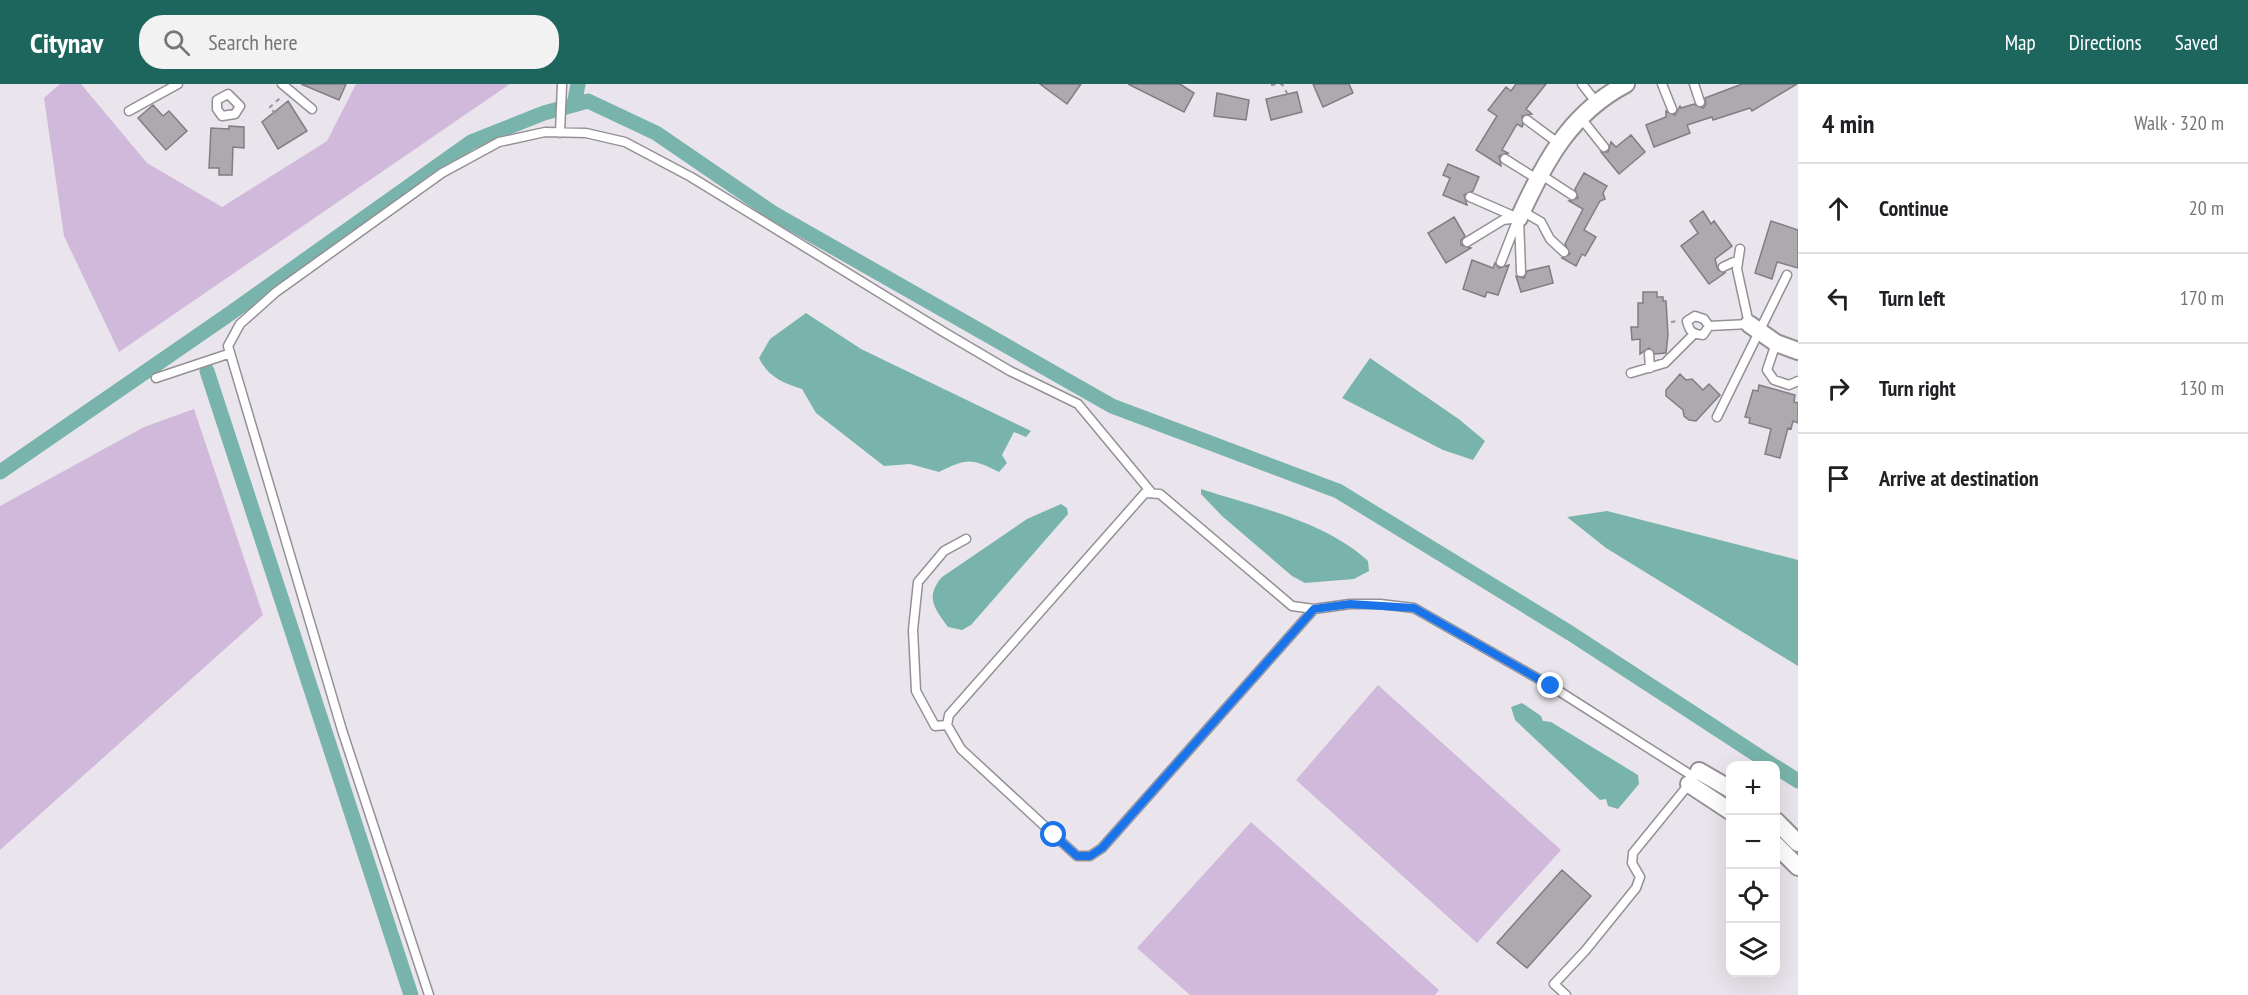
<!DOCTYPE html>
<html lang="en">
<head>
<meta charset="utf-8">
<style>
  body { margin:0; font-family:"PT Sans Narrow",sans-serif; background:#f2f2f2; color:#202124 }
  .controls { position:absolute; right:18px; bottom:18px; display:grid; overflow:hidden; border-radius:12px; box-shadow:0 6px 24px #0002 }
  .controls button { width:54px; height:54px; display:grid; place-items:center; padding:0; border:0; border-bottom:2px solid #e0e0e0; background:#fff; color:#202124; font:30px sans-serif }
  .stop { position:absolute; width:18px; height:18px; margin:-14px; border:4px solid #1a73e8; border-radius:50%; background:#fff }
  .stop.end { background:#1a73e8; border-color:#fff; box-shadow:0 2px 6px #0008 }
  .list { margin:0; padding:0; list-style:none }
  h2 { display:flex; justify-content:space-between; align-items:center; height:78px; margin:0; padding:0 24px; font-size:26px }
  h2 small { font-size:20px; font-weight:400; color:#757577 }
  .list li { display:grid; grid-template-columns:39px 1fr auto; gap:18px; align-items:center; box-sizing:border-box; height:90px; padding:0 24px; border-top:2px solid #e0e0e0 }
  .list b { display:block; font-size:22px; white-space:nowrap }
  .list em { font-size:20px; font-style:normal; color:#757577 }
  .icon { flex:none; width:33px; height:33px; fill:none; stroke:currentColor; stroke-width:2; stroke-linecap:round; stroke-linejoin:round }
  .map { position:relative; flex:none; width:1798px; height:911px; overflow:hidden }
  header { display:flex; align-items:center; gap:36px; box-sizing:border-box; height:84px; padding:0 30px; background:#1d665d; color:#fff }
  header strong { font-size:28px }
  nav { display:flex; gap:33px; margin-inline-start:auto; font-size:21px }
  .search { width:420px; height:54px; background:#f2f2f2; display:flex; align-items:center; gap:15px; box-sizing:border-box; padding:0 21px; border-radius:24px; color:#757577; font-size:22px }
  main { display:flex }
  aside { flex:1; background:#fff }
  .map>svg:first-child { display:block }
  .green { fill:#d1b9db }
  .water { fill:#78b4ab }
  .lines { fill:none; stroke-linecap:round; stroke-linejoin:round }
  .canal { stroke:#78b4ab; stroke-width:15 }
  .building { fill:#ada9af; stroke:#817d83; stroke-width:1.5 }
  .lane-casing { stroke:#949096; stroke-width:11 }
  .street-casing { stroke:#949096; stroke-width:20 }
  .path { stroke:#99959a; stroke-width:2; stroke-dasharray:4.5 4.5; stroke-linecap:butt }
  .lane { stroke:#fff; stroke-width:8 }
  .street { stroke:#fff; stroke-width:16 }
  .route { stroke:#1a73e8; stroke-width:8 }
</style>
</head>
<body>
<header>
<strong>Citynav</strong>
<div class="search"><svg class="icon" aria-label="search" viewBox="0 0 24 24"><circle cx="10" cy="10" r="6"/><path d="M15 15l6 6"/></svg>Search here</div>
<nav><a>Map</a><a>Directions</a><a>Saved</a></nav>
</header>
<main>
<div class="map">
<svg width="1798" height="911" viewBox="0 0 1798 911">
  <rect width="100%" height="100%" fill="#eae5ec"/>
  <!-- green -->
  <path class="green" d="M60 0H81L147 79 222 123 327 57 356 0H510L119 268 64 152 44 14Z
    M194 325 263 531 0 766V422L144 343Z
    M1378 601 1561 766 1477 859 1296 696Z
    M1251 738 1439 906 1435 911H1190L1137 864Z"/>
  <!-- water -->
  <path class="water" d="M806 229 861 265 1031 347 1026 353 1014 348 1002 371 1007 379 999 388C971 374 967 374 939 388L910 380 884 382 816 329 802 305C783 299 768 293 759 274L770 255Z
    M1370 274 1460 336 1485 357 1473 376 1443 366 1342 314Z
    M1201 405C1256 423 1325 437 1368 477L1369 487 1354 495 1305 499 1292 492 1222 432 1201 410Z
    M1061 420 1067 424 1068 430 971 541 962 546 948 543C934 524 925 513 942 493L1027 435Z
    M1607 427 1798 476V582L1606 464 1567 433Z
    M1522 619 1541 632 1543 637 1551 638 1638 691 1639 700 1618 725 1608 722 1606 715 1600 716 1515 636 1511 623Z"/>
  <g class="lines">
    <!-- canal -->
    <path class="canal" d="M574 21 578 0
      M207 287 411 911
      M0 388 225 233 471 58 544 29 588 17 656 49 773 129 1112 322 1338 407 1570 549 1774 682
      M1776 683 1798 697"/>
  </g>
  <!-- building -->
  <path class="building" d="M301 0H346L339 16Z
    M1040 0H1081L1067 20Z
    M1128 0H1180L1194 9 1184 28Z
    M1313 0H1349L1353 9 1323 23Z
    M1516 0H1546L1526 25 1532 30 1522 32 1523 41 1522 43 1517 40 1502 66 1508 69 1499 72 1501 82 1476 66 1497 32 1488 26 1506 3 1511 7Z
    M1742 0H1797L1752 27 1750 24 1713 36 1712 33 1687 41 1690 49 1654 63 1646 41 1666 33V27L1675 31 1680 22 1681 24 1694 20 1703 24 1706 20 1705 14Z
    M1297 8 1302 28 1271 36 1266 15Z
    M1217 9 1249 16 1246 36 1214 32Z
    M288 17 307 47 278 65 262 38Z
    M153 21 163 32 169 27 187 47 166 66 138 34Z
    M229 42 244 43V64L233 63 232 91H219V84H209L211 44 229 45Z
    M1631 51 1645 68 1619 90 1601 68H1608L1611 58 1616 63Z
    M1448 80 1479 93 1473 107 1464 111 1467 121 1443 111 1450 94 1443 91Z
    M1584 89 1607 102 1603 109 1605 115 1600 117 1584 146 1596 153 1585 172 1582 170 1576 182 1562 174 1570 170 1565 160 1583 125 1569 117 1578 114 1575 105Z
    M1703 127 1711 140 1714 137 1732 162 1715 175 1718 186 1725 189 1709 200 1681 162 1698 149 1690 137Z
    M1454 133 1465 152 1461 156V161L1471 164 1446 179 1428 149Z
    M1771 137 1798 146V184L1777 178 1772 195 1755 189Z
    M1472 176 1493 184 1495 179 1499 184 1509 181 1498 211 1487 208 1485 213 1463 205Z
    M1549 182 1553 199 1521 208 1516 192 1524 194 1527 187Z
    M1643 208H1657V213H1663V217H1666L1668 251 1666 269 1655 270 1649 264 1640 270V255L1632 256 1631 243H1638V219H1643Z
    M1680 290 1686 296 1692 295 1703 306 1709 300 1720 311 1696 337 1689 336 1684 332 1683 326 1666 312V306Z
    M1759 301 1795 311 1794 318 1798 319V339L1793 337 1791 345 1788 344 1780 374 1765 370 1771 345 1749 339 1750 334 1745 333 1753 306 1758 307Z
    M1562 786 1591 812 1527 884 1497 859Z"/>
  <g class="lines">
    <!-- lane casing -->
    <g class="lane-casing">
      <path id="lane" d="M282 0 312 25
        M1582 0 1596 18
        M1662 0 1672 25
        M1694 0 1700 18
        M228 10 240 22 235 30 222 32 217 25V16Z
        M129 27 178 0
        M1580 33 1604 63
        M1527 36 1558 59
        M560 49 562 0
        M1505 75 1537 95
        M1540 90 1572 111
        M1470 113 1518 134
        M1522 127 1541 138 1550 155 1564 168
        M1519 134 1521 188
        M1467 158 1503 136 1519 134
        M1501 178 1517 137
        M1723 183 1738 176
        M1709 242 1703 251C1692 250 1689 247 1687 237L1695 232 1704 235 1709 242 1749 240 1737 185 1740 165
        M1776 259 1767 286 1774 296 1789 301 1798 297
        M1649 270 1650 284
        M1631 289 1665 279 1694 250
        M156 294 228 270
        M1717 333 1787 191
        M1314 525 1102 764 1090 772H1077L961 665 947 641 949 631 1145 409 1160 410 1292 522 1314 525 1350 520H1380L1414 524 1551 602 1694 693
        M947 641 935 642 916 607 913 546 918 498 944 467 966 455
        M429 911 342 646 228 262 240 240 276 208 442 89 499 58 545 48 586 49 625 58 691 93 942 247 1010 287 1078 320 1151 408
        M1566 911 1554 900 1585 867 1636 804 1640 793 1632 779 1633 769 1690 699"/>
    </g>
    <!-- street casing -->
    <g class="street-casing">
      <path id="street" d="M1519 134C1544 79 1570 29 1626 0
        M1749 240 1776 259 1798 267
        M1699 687 1730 705
        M1689 700 1730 727
        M1776 737 1798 759
        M1776 761 1798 783"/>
    </g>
    <!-- path -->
    <path class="path" d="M1271 1 1282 0 1288 11
      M276 29 269 24 280 14
      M1671 238 1678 237"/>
    <!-- lane -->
    <use href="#lane" class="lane"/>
    <!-- street -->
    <use href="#street" class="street"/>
  </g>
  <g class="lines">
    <!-- route -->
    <path class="route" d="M1054 751 1077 772H1090L1102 764 1314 525 1350 520 1414 524 1551 602"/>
  </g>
</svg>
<div class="controls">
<button>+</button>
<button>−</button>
<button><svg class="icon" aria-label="locate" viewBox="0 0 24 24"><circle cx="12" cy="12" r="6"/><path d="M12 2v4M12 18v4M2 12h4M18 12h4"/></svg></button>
<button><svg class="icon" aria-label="layers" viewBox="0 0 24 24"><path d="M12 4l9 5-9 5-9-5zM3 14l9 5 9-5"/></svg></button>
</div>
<div class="stop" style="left:1054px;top:751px"></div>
<div class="stop end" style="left:1551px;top:602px"></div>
</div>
<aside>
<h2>4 min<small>Walk · 320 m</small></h2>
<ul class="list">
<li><svg class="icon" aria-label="ahead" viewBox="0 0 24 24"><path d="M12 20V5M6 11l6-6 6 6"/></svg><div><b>Continue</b></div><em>20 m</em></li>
<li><svg class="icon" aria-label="left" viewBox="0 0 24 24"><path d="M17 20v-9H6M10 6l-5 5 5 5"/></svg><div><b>Turn left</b></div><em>170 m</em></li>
<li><svg class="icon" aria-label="right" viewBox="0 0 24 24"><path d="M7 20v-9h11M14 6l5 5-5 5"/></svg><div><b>Turn right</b></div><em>130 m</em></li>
<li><svg class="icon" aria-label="arrive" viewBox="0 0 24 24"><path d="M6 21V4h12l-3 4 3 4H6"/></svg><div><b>Arrive at destination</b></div></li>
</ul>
</aside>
</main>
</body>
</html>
